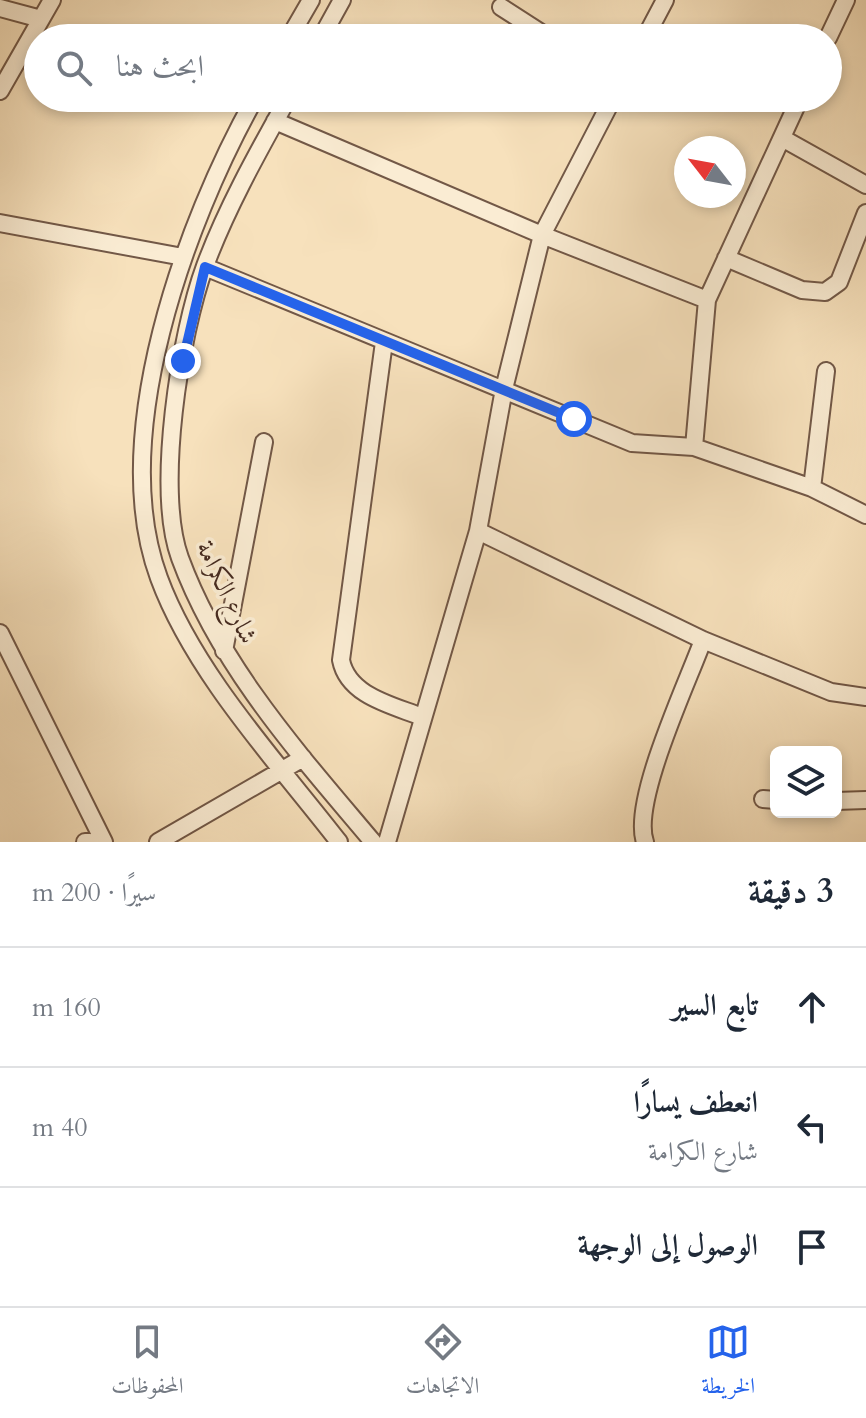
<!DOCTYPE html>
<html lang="ar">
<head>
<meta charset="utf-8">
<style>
  body { margin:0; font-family:Cardo,Amiri,serif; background:#f6f6f7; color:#1f2937; direction:rtl }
  .controls { position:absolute; right:24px; bottom:24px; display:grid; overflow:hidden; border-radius:12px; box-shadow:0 4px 12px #0003 }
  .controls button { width:72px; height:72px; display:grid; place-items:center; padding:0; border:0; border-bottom:2px solid #e0e1e3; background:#fff; color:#1f2937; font:40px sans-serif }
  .compass { position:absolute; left:674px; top:136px; width:72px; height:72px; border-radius:50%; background:#fff; box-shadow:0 4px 12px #0003; rotate:301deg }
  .stop { position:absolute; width:24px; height:24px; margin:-18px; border:6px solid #2563eb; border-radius:50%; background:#fff }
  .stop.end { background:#2563eb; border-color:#fff; box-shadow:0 2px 8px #0008 }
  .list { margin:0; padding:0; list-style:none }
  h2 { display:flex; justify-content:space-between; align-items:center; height:104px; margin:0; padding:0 32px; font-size:34px }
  h2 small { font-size:26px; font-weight:400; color:#747a83 }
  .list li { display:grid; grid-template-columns:52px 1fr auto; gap:24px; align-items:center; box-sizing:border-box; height:120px; padding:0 32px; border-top:2px solid #e0e1e3 }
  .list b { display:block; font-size:30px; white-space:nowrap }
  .list p { margin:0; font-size:26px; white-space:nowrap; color:#747a83 }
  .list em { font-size:26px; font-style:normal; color:#747a83 }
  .icon { flex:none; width:44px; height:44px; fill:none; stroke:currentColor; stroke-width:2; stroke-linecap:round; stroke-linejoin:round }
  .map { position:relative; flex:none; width:866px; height:842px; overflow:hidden; direction:ltr }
  .search { position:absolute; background:#fff; box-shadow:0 4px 12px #0003; left:24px; right:24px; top:24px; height:88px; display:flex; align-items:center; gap:20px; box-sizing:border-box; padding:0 28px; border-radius:44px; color:#747a83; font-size:30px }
  .sheet { height:464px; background:#fff }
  nav { display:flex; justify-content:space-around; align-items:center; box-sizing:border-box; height:112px; border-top:2px solid #e0e1e3; background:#fff; font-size:22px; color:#747a83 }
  nav a { display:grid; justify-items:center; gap:4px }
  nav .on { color:#2563eb }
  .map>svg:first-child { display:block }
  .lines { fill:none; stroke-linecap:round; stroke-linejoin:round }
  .minor-casing { stroke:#725847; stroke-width:20 }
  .minor { stroke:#faecd3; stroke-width:16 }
  .route { stroke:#2563eb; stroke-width:10 }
  .labels { text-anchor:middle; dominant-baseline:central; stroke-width:7; stroke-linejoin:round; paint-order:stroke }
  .street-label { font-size:26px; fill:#462b20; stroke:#faecd3 }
</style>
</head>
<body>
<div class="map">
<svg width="866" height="842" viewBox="0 0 866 842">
  <rect width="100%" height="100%" fill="#f7e1bc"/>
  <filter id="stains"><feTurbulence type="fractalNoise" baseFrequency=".0025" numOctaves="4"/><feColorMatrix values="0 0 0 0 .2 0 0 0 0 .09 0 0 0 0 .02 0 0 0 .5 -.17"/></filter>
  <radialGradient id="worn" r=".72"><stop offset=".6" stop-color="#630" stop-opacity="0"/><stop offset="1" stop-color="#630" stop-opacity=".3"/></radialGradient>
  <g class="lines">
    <!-- minor casing -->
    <g class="minor-casing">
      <path id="minor" d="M501 7 549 38
        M0 8 41 19
        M289 38 311 0
        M321 38 342 0
        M645 38 665 0
        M828 38 846 0
        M0 91 52 0
        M255 98C185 223 107 437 159 578 194 673 277 762 339 842
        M288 98C258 152 226 209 205 266 180 334 155 490 180 558 220 667 300 755 373 842
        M800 98 707 300 694 447 812 488 866 515
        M275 121 542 235 707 300
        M782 138 866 185
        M0 223 183 257
        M726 258 802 290 825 292 839 282 866 213
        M205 267 632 443 694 447
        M384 342 341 660C348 696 392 705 422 717
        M812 488 826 371
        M478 531 703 640 831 692 866 697
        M0 633 104 842
        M224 651 264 442
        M763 799 776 800
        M836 801 866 800
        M85 842H90
        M158 842 303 758
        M387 842 478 531 504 389 542 235 613 98
        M645 842C631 802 687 684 703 640"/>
    </g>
    <!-- minor -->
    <use href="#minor" class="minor"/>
  </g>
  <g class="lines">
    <!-- route -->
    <path class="route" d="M183 361 205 267 574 419"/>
  </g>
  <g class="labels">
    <!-- street labels -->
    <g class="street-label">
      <text transform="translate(227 592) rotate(65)">شارع الكرامة</text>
    </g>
  </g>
  <rect width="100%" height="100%" filter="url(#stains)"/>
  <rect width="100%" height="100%" fill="url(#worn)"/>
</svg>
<div class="controls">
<button><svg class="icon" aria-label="layers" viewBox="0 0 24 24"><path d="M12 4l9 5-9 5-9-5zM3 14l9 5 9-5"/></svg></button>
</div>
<svg class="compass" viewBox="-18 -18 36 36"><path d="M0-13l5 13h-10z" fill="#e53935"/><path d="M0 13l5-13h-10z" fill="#747a83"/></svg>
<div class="stop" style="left:574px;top:419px"></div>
<div class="stop end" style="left:183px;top:361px"></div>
<div class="search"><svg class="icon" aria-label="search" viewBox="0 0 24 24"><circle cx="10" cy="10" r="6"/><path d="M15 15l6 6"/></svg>ابحث هنا</div>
</div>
<section class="sheet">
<h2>3 دقيقة<small>سيرًا · 200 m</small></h2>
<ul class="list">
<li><svg class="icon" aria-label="ahead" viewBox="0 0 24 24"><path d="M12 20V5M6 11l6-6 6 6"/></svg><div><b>تابع السير</b></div><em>160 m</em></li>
<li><svg class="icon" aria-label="left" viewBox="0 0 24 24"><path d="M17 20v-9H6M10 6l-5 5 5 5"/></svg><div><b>انعطف يسارًا</b><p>شارع الكرامة</p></div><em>40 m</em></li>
<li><svg class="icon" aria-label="arrive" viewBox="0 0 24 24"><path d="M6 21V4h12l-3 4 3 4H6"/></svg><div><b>الوصول إلى الوجهة</b></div></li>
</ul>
</section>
<nav>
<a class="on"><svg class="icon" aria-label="map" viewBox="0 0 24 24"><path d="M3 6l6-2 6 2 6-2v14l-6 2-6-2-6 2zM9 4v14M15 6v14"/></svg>الخريطة</a>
<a><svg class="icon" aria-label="directions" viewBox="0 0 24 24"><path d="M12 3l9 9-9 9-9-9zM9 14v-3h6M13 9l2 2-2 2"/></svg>الاتجاهات</a>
<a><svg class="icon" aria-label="saved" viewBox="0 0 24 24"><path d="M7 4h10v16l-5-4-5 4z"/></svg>المحفوظات</a>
</nav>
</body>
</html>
